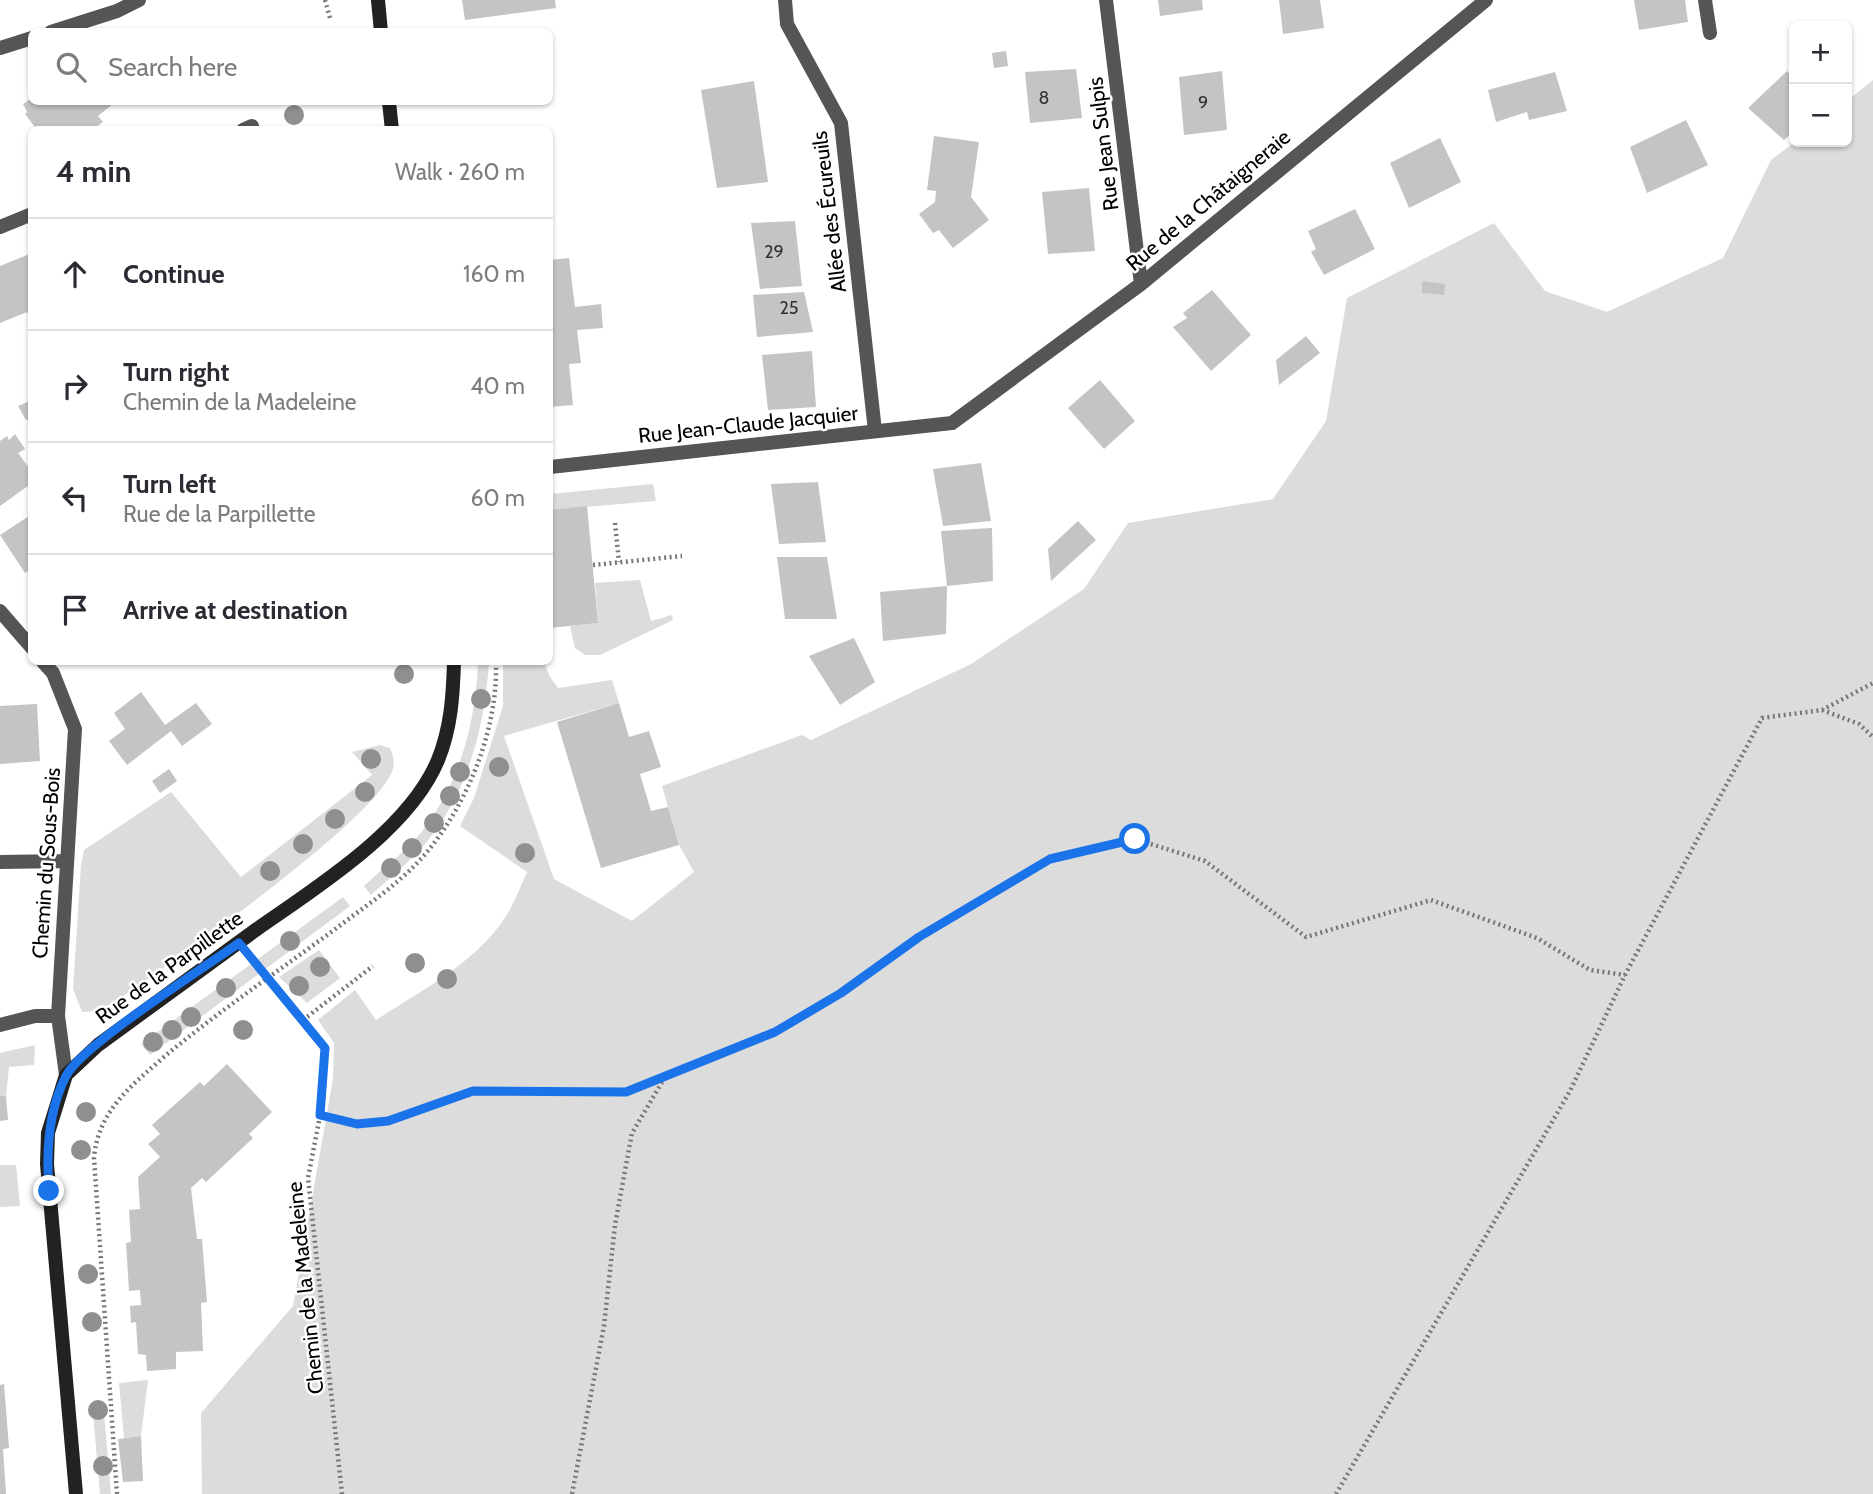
<!DOCTYPE html>
<html lang="en">
<head>
<meta charset="utf-8">
<style>
  body { margin:0; font-family:Cabin,sans-serif; background:#f7f7f7; color:#2b2b33 }
  .controls { position:absolute; right:21px; top:21px; display:grid; overflow:hidden; border-radius:10px; box-shadow:0 2px 5px #0004 }
  .controls button { width:63px; height:63px; display:grid; place-items:center; padding:0; border:0; border-bottom:2px solid #e1e1e2; background:#fff; color:#2b2b33; font:35px sans-serif }
  .stop { position:absolute; width:21px; height:21px; margin:-16px; border:5px solid #1a73e8; border-radius:50%; background:#fff }
  .stop.end { background:#1a73e8; border-color:#fff; box-shadow:0 2px 7px #0008 }
  .list { margin:0; padding:0; list-style:none }
  h2 { display:flex; justify-content:space-between; align-items:center; height:91px; margin:0; padding:0 28px; font-size:30px }
  h2 small { font-size:23px; font-weight:400; color:#7c7c81 }
  .list li { display:grid; grid-template-columns:46px 1fr auto; gap:21px; align-items:center; box-sizing:border-box; height:112px; padding:0 28px; border-top:2px solid #e1e1e2 }
  .list b { display:block; font-size:26px; white-space:nowrap }
  .list p { margin:0; font-size:23px; white-space:nowrap; color:#7c7c81 }
  .list em { font-size:23px; font-style:normal; color:#7c7c81 }
  .icon { flex:none; width:38px; height:38px; fill:none; stroke:currentColor; stroke-width:2; stroke-linecap:round; stroke-linejoin:round }
  .map { position:relative; flex:none; width:1873px; height:1494px; overflow:hidden }
  .search { position:absolute; background:#fff; box-shadow:0 2px 5px #0004; left:28px; top:28px; width:525px; height:77px; display:flex; align-items:center; gap:18px; box-sizing:border-box; padding:0 24px; border-radius:10px; color:#7c7c81; font-size:26px }
  .panel { position:absolute; background:#fff; box-shadow:0 2px 5px #0004; left:28px; top:126px; width:525px; height:539px; border-radius:10px }
  .map>svg:first-child { display:block }
  .green { fill:#dcdcdc }
  .building { fill:#c4c4c4 }
  .lines { fill:none; stroke-linecap:round; stroke-linejoin:round }
  .path { stroke:#777; stroke-width:4.5; stroke-dasharray:2 3.5; stroke-linecap:butt }
  .street { stroke:#555; stroke-width:14 }
  .secondary { stroke:#222; stroke-width:14 }
  .tree { fill:#8f8f8f }
  .route { stroke:#1a73e8; stroke-width:9 }
  .labels { text-anchor:middle; dominant-baseline:central; stroke-width:5; stroke-linejoin:round; paint-order:stroke }
  .number-label { font-size:18px; fill:#313131 }
  .street-label { font-size:21px; fill:#000; stroke:#fff }
</style>
</head>
<body>
<div class="map">
<svg width="1873" height="1494" viewBox="0 0 1873 1494">
  <rect width="100%" height="100%" fill="#fff"/>
  <!-- green -->
  <path class="green" d="M1873 80V1494H202L201 1413 293 1306 333 1079 334 1043 318 1020 355 990 376 1020C422 990 481 960 509 911 516 899 521 885 527 872L460 826 474 798 503 706V662H544L550 677 558 688 612 680 619 703 504 736 554 879 632 921 694 872 679 845 662 786 802 735 811 740 971 664 1084 589 1128 523 1273 499 1326 421 1347 298 1494 223 1545 291 1607 312 1723 258 1771 160 1795 142H1847V101Z
    M653 484 656 501 550 510V494Z
    M640 580 651 621 672 615 673 620 600 655H585L575 648 570 626 598 623 595 583Z
    M478 662H489C485 723 470 784 433 834 416 857 392 876 371 895L364 886C383 868 407 851 423 830 460 782 476 721 478 662Z
    M380 745 390 748C393 755 395 761 393 769 377 821 156 973 102 1011L82 1012 73 989 81 865 84 850 171 792 241 877 372 775 352 752Z
    M343 897 350 906 150 1055 141 1044Z
    M319 950 340 978 307 1003 279 977Z
    M35 1045 34 1065 9 1067 6 1096H0V1053Z
    M0 1165H16L20 1206 0 1207Z
    M148 1380 141 1436 124 1438 119 1383Z
    M103 1401 111 1494H100L92 1402Z"/>
  <!-- building -->
  <path class="building" d="M462 0H555L556 8 465 20Z
    M1158 0H1202L1203 10 1160 16Z
    M1279 0H1320L1324 28 1283 34Z
    M1634 0H1685L1688 22 1639 30Z
    M1006 51 1008 66 994 68 992 53Z
    M1076 69 1082 118 1030 123 1025 72Z
    M1222 71 1227 130 1184 135 1179 77Z
    M1787 71 1794 79V131L1784 140 1748 108Z
    M1555 72 1567 111 1529 120 1527 112 1496 122 1488 90Z
    M754 81 768 182 717 188 701 90Z
    M32 98V102H112L113 104 98 116 103 122 92 130H37L25 114 27 112 23 104Z
    M1686 120 1708 165 1647 193 1630 147Z
    M934 136 979 142 971 197 989 220 953 248 939 230 933 233 919 214 935 202 936 191 927 190Z
    M1440 138 1461 182 1409 208 1390 163Z
    M1089 188 1095 251 1048 254 1042 192Z
    M1355 209 1375 249 1324 275 1311 252 1316 249 1308 231Z
    M795 221 802 286 760 289 751 223Z
    M32 253V322L27 312 0 323V266Z
    M569 258 575 307 601 304 603 328 577 330 581 363 569 364 573 405 550 407V260Z
    M1422 281 1445 284 1444 295 1422 293Z
    M1212 290 1251 335 1211 371 1173 327 1187 318 1183 313Z
    M804 292 813 332 757 337 753 295Z
    M1306 336 1320 353 1279 385 1276 360Z
    M812 351 816 407 768 410 762 355Z
    M1100 380 1135 421 1104 449 1068 408Z
    M32 400V418L26 420 18 406Z
    M15 434 25 449 18 453 32 472V483L0 506V441L7 436 9 440Z
    M981 463 991 521 943 526 933 469Z
    M818 482 826 542 779 544 771 484Z
    M587 506 598 623 550 628V510Z
    M32 514V569L25 573 0 535Z
    M1078 521 1096 540 1051 581 1048 549Z
    M992 528 993 581 947 586 941 531Z
    M777 557H827L837 619H785Z
    M947 586 946 634 883 641 880 592Z
    M854 638 875 682 840 705 809 656Z
    M141 692 165 725 196 703 212 724 182 746 171 731 127 765 109 741 125 729 114 713Z
    M619 703 629 737 649 731 661 767 640 774 651 811 668 807 679 845 601 868 557 722Z
    M37 704 40 761 0 764V706Z
    M169 769 177 781 160 793 152 781Z
    M227 1064 272 1112 249 1134 253 1138 206 1182 202 1178 191 1188 197 1239H202L207 1302 201 1303 203 1351 176 1352V1369L147 1371 146 1355 138 1354 136 1322 131 1323 130 1306 141 1305 140 1290 129 1291 126 1243 131 1242 129 1210 140 1209 138 1177 160 1157 148 1144 160 1134 152 1125 200 1082 204 1086Z
    M0 1096H6L8 1120 0 1121Z
    M4 1384 9 1448 3 1449 6 1494H0V1385Z
    M141 1436 143 1481 123 1482 118 1439Z"/>
  <g class="lines">
    <!-- path -->
    <path class="path" d="M325 0 330 18
      M615 523 619 562
      M593 565 682 556
      M1822 710 1859 724 1873 737
      M252 961 325 1048 320 1116 308 1178 342 1494
      M303 1020 373 966
      M320 1116 357 1124 388 1121 473 1091 626 1092 775 1032 841 994 919 937 1050 859 1135 839 1205 861 1306 937 1431 900 1537 938 1590 970 1625 975
      M117 1494 94 1158C98 1111 131 1086 164 1057 220 1010 283 968 342 924 371 902 403 881 427 852 469 801 498 728 496 662
      M572 1494 604 1326 615 1225 632 1133 665 1077
      M1336 1494 1570 1091 1625 975 1762 718 1822 710 1873 683"/>
    <!-- street -->
    <path class="street" d="M785 0 787 24 841 123 875 431
      M1106 0 1141 284
      M1705 0 1710 33
      M51 32 117 11 139 0
      M0 48 32 38
      M243 130 252 126
      M0 227 32 214
      M550 467 952 423 1141 284 1486 0
      M0 611 32 648
      M43 662 53 673 75 729 58 1016 66 1075
      M0 862 67 861
      M0 1025 35 1016H58"/>
    <!-- secondary -->
    <path class="secondary" d="M378 0 381 32
      M389 102 392 130
      M76 1494 47 1164 48 1133 66 1075 98 1045C151 1006 204 968 257 929 317 887 409 830 438 760 451 728 453 696 454 662"/>
  </g>
  <!-- trees -->
  <g class="tree">
    <circle cx="294" cy="115" r="10"/>
    <circle cx="404" cy="674" r="10"/>
    <circle cx="481" cy="699" r="10"/>
    <circle cx="371" cy="759" r="10"/>
    <circle cx="499" cy="767" r="10"/>
    <circle cx="460" cy="772" r="10"/>
    <circle cx="365" cy="792" r="10"/>
    <circle cx="450" cy="796" r="10"/>
    <circle cx="335" cy="819" r="10"/>
    <circle cx="434" cy="823" r="10"/>
    <circle cx="303" cy="844" r="10"/>
    <circle cx="412" cy="848" r="10"/>
    <circle cx="525" cy="853" r="10"/>
    <circle cx="391" cy="868" r="10"/>
    <circle cx="270" cy="871" r="10"/>
    <circle cx="290" cy="941" r="10"/>
    <circle cx="415" cy="963" r="10"/>
    <circle cx="320" cy="967" r="10"/>
    <circle cx="447" cy="979" r="10"/>
    <circle cx="299" cy="986" r="10"/>
    <circle cx="226" cy="988" r="10"/>
    <circle cx="191" cy="1017" r="10"/>
    <circle cx="172" cy="1030" r="10"/>
    <circle cx="243" cy="1030" r="10"/>
    <circle cx="153" cy="1042" r="10"/>
    <circle cx="86" cy="1112" r="10"/>
    <circle cx="81" cy="1150" r="10"/>
    <circle cx="88" cy="1274" r="10"/>
    <circle cx="92" cy="1322" r="10"/>
    <circle cx="98" cy="1410" r="10"/>
    <circle cx="103" cy="1466" r="10"/>
  </g>
  <g class="lines">
    <!-- route -->
    <path class="route" d="M49 1191C46 1153 48 1111 66 1076 81 1046 205 967 239 943L325 1048 320 1115 357 1124 388 1121 473 1091 626 1092 775 1032 841 993 919 937 1050 859 1135 839"/>
  </g>
  <g class="labels">
    <!-- number labels -->
    <g class="number-label">
      <text x="1044" y="98">8</text>
      <text x="1203" y="103">9</text>
      <text x="774" y="252">29</text>
      <text x="789" y="308">25</text>
    </g>
    <!-- street labels -->
    <g class="street-label">
      <text transform="translate(1103 144) rotate(-97)">Rue Jean Sulpis</text>
      <text transform="translate(1208 200) rotate(-40)">Rue de la Châtaigneraie</text>
      <text transform="translate(829 212) rotate(-97)">Allée des Écureuils</text>
      <text transform="translate(748 424) rotate(-6)">Rue Jean-Claude Jacquier</text>
      <text transform="translate(46 863) rotate(-86)">Chemin du Sous-Bois</text>
      <text transform="translate(169 967) rotate(-36)">Rue de la Parpillette</text>
      <text transform="translate(305 1288) rotate(-96)">Chemin de la Madeleine</text>
    </g>
  </g>
</svg>
<div class="controls">
<button>+</button>
<button>−</button>
</div>
<div class="stop" style="left:1135px;top:839px"></div>
<div class="stop end" style="left:49px;top:1191px"></div>
<div class="search"><svg class="icon" aria-label="search" viewBox="0 0 24 24"><circle cx="10" cy="10" r="6"/><path d="M15 15l6 6"/></svg>Search here</div>
<section class="panel">
<h2>4 min<small>Walk · 260 m</small></h2>
<ul class="list">
<li><svg class="icon" aria-label="ahead" viewBox="0 0 24 24"><path d="M12 20V5M6 11l6-6 6 6"/></svg><div><b>Continue</b></div><em>160 m</em></li>
<li><svg class="icon" aria-label="right" viewBox="0 0 24 24"><path d="M7 20v-9h11M14 6l5 5-5 5"/></svg><div><b>Turn right</b><p>Chemin de la Madeleine</p></div><em>40 m</em></li>
<li><svg class="icon" aria-label="left" viewBox="0 0 24 24"><path d="M17 20v-9H6M10 6l-5 5 5 5"/></svg><div><b>Turn left</b><p>Rue de la Parpillette</p></div><em>60 m</em></li>
<li><svg class="icon" aria-label="arrive" viewBox="0 0 24 24"><path d="M6 21V4h12l-3 4 3 4H6"/></svg><div><b>Arrive at destination</b></div></li>
</ul>
</section>
</div>
</body>
</html>
